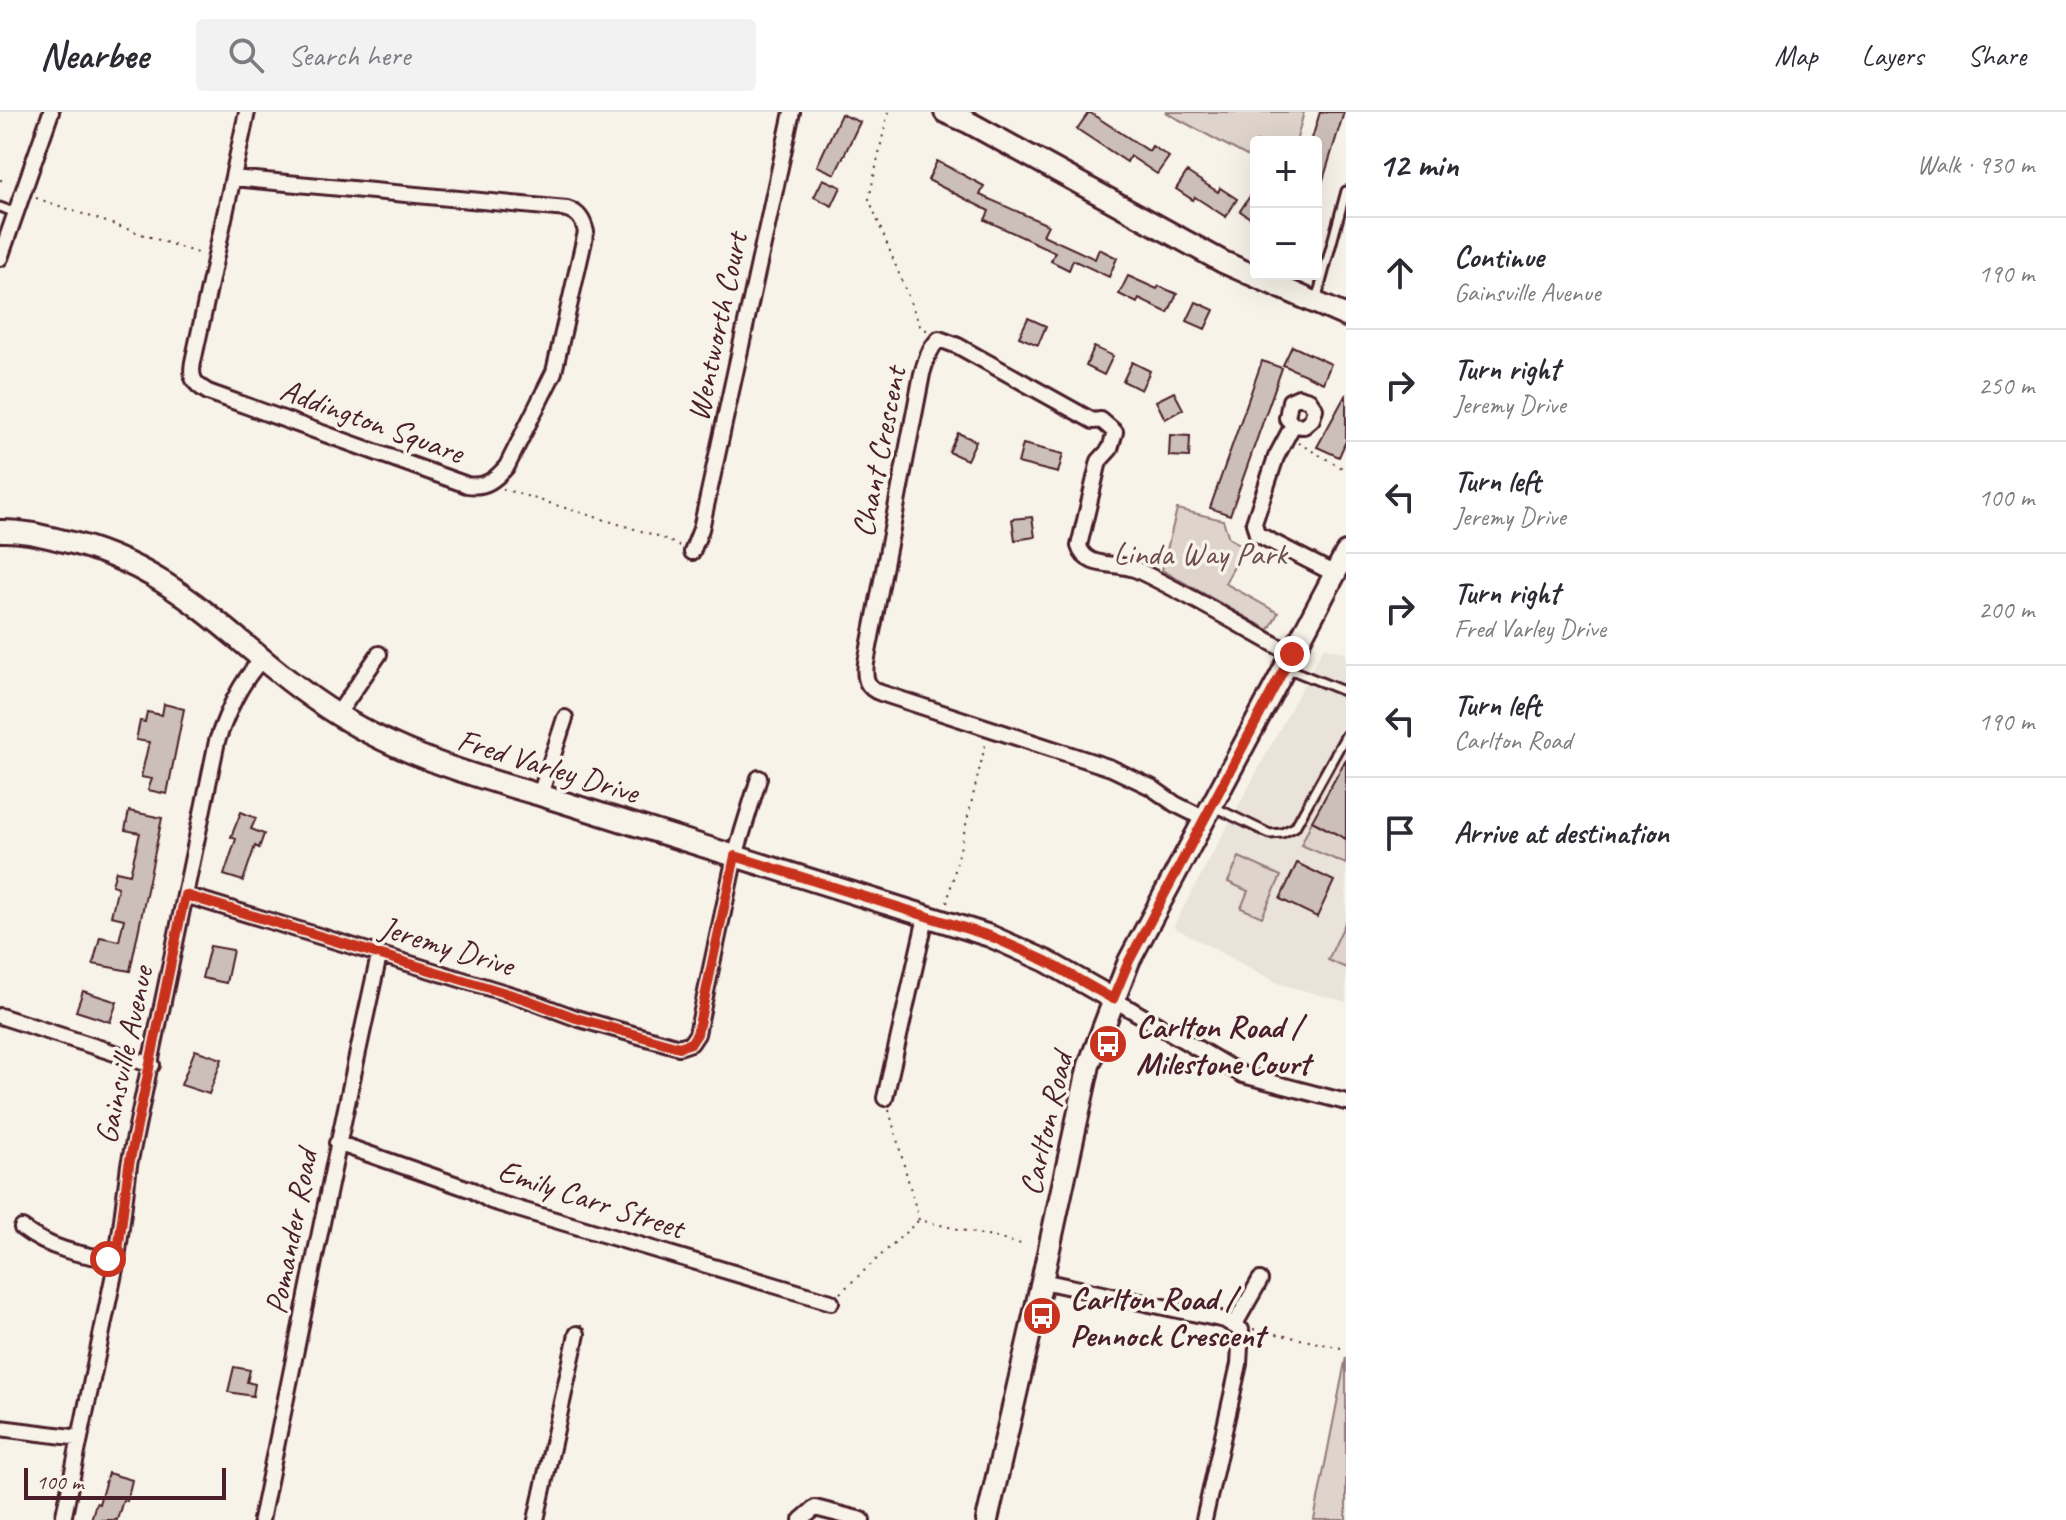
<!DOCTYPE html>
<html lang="en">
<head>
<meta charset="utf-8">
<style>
  body { margin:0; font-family:Caveat,sans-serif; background:#f2f2f3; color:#2b2b33 }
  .controls { position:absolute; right:24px; top:24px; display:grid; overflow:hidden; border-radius:8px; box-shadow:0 8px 32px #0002 }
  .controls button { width:72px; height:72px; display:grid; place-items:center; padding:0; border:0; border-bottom:2px solid #e1e1e2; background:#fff; color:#2b2b33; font:40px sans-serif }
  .scale { position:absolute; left:24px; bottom:20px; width:202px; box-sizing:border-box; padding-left:8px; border:4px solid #4a1f2b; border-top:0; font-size:22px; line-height:28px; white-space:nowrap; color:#4a1f2b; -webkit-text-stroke:6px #f7f3e8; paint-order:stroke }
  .stop { position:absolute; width:24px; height:24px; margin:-18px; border:6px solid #c8321e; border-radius:50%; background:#fff }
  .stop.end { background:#c8321e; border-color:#fff; box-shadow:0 2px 8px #0008 }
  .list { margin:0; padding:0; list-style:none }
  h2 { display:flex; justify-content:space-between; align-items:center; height:104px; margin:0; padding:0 32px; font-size:34px }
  h2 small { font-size:26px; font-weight:400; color:#7c7c81 }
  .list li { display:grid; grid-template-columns:52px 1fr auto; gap:24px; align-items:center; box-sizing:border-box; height:112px; padding:0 32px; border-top:2px solid #e1e1e2 }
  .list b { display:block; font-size:30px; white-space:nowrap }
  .list p { margin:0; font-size:26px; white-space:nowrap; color:#7c7c81 }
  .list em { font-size:26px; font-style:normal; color:#7c7c81 }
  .icon { flex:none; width:44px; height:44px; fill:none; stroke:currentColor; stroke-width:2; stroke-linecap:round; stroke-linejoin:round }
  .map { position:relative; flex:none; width:1346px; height:1408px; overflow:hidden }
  header { display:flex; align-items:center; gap:48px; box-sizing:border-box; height:112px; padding:0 40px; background:#fff; border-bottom:2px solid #e1e1e2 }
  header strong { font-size:38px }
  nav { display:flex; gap:44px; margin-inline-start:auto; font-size:28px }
  .search { width:560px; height:72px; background:#f2f2f3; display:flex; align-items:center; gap:20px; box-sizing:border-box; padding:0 28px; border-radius:8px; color:#7c7c81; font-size:30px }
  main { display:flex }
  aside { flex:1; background:#fff }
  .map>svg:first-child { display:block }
  .built { fill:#eae3da }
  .green { fill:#ded4cc; stroke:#947a7c; stroke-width:2 }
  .building { fill:#ccbfb9; stroke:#4a1f2b; stroke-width:2 }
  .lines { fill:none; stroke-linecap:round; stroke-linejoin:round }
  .lane-casing { stroke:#4a1f2b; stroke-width:13 }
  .street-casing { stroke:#4a1f2b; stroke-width:20 }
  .secondary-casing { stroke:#4a1f2b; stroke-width:26 }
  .path { stroke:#4a1f2b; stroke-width:2; stroke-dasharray:2 6; stroke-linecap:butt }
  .lane { stroke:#f7f3e8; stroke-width:7 }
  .street { stroke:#f7f3e8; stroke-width:14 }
  .secondary { stroke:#f7f3e8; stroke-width:20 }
  .route { stroke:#c8321e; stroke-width:10 }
  .labels { text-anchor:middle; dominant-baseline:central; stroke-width:7; stroke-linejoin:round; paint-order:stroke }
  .street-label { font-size:32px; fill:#4a1f2b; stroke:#f7f3e8 }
  .park-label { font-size:32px; fill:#6f4c53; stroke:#f7f3e8 }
  .poi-label { font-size:32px; font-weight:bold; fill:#4a1f2b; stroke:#f7f3e8; text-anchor:start }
</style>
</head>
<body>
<header>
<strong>Nearbee</strong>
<div class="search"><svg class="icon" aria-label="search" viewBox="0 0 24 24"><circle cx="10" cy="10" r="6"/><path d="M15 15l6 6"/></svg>Search here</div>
<nav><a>Map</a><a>Layers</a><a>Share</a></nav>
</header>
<main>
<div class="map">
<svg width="1346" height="1408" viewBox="0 0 1346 1408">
  <rect width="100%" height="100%" fill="#f7f3e8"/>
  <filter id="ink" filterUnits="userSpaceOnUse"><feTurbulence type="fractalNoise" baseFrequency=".0125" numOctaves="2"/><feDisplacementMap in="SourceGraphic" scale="16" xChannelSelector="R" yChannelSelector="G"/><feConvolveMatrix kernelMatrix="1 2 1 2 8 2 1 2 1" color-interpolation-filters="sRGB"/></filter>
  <g filter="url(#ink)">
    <!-- built -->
    <path class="built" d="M1324 535 1346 541V890L1280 872 1173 815Z"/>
    <!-- green -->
    <path class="green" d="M1165 0H1304L1296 30H1256V49Z
      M1177 397 1223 408 1229 426 1245 435 1225 471 1278 501 1269 518 1162 458Z
      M1312 709 1346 727V752L1301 733Z
      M1239 745 1281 764 1262 805 1241 796 1248 779 1228 770Z
      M1346 809V856L1328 848Z
      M1346 1245V1408H1314Z"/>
    <!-- building -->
    <path class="building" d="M1089 0 1149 39 1152 34 1169 45 1157 62 1130 44 1127 50 1077 17Z
      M1320 0H1344L1319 81H1316V30H1311Z
      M841 2 860 10 835 62 817 54Z
      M937 49 984 74 980 83 1048 113 1043 123 1095 147 1099 137 1117 146 1109 165 1073 148 1069 158 1051 149 1055 140 985 108 989 99 928 68Z
      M1187 60 1218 80 1220 76 1237 87 1226 105 1195 85 1193 88 1176 77Z
      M823 67 841 75 832 94 814 85Z
      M1256 75V110L1240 99Z
      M1128 164 1157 177 1159 174 1177 182 1168 201 1139 187 1137 191 1119 182Z
      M1196 190 1214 198 1205 217 1187 209Z
      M1028 206 1046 214 1038 233 1019 225Z
      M1292 234 1331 252 1323 271 1283 253Z
      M1094 235 1113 244 1104 263 1086 254Z
      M1262 249 1282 256 1230 403 1210 396Z
      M1132 250 1150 259 1141 278 1123 269Z
      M1174 280 1183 297 1165 307 1156 289Z
      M1346 282V329L1339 345 1317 335Z
      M958 321 976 329 967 348 949 340Z
      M1170 323 1190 324 1189 345 1169 344Z
      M1023 332 1063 342 1058 361 1018 351Z
      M1032 405 1035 425 1015 428 1012 407Z
      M164 592 184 597 167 682 148 678 152 667 141 665 149 630 136 628 140 609 145 610 147 600 162 603Z
      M1346 647V727L1312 709Z
      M129 699 162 706 130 859 93 852 100 825 119 829 124 807 111 804 118 775 112 773 116 759 130 762 140 721 125 718Z
      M241 700 256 706 251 717 264 722 259 736 255 734 243 769 224 763 236 727 231 725Z
      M1297 751 1334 769 1317 805 1280 787Z
      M210 834 233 838 226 871 202 866Z
      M83 879 117 890 110 910 76 899Z
      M195 938 222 947 209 982 181 973Z
      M234 1255 250 1258 247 1270 255 1272 253 1284 228 1280Z
      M108 1361 132 1368 127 1389 123 1388 117 1408H91L96 1391 99 1392Z"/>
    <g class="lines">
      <!-- lane casing -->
      <g class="lane-casing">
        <path id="lane" d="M0 95 16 101
          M1316 189 1346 79
          M1289 557 1346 580
          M1214 695 1270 722 1282 721 1295 715 1346 623"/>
      </g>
      <!-- street casing -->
      <g class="street-casing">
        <path id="street" d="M233 66 567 97C579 101 583 108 586 120L554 260 507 354C495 368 485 376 467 373L208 280C194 272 190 266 193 250L247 0
          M0 146 51 0
          M1293 313 1287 306 1290 289 1299 285 1309 288 1315 297 1312 307 1304 314 1293 313 1276 345 1254 411 1257 422 1335 462
          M692 440 701 417 792 0
          M337 603 379 542
          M540 683 565 606
          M1205 707 1175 692 1151 675 1111 656 881 581C866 576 864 566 866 551L922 262C926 248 929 237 939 227L958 234 1093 309 1101 308 1115 320 1110 337 1099 349 1079 434C1086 458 1117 449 1137 458 1190 483 1241 514 1292 542
          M185 783 525 887 576 906 679 935 691 931 697 922 735 744 759 666
          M1113 887 1243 963 1346 990
          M0 904 152 953
          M885 986 926 805
          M337 1031 472 1078 491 1089 831 1190
          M22 1116C48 1136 84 1145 117 1147
          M1042 1169 1225 1208 1241 1218 1239 1252 1204 1408
          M1235 1212 1260 1168
          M0 1316 80 1326
          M63 1408 117 1147 129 1053 217 629C228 599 239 572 262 547
          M261 1408C300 1220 337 1031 379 844
          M536 1408 577 1222
          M801 1408 815 1396 862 1408"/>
      </g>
      <!-- secondary casing -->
      <g class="secondary-casing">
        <path id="secondary" d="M945 0 968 10 1223 150 1346 204
          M0 419C20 418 40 423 60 428 184 455 237 540 338 603 400 642 470 663 540 683L990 824 1046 849 1113 887
          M987 1408 1042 1169 1089 953 1129 849 1346 441"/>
      </g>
      <!-- path -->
      <path class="path" d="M888 0 869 87 920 214 928 219
        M0 68 6 69
        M36 86 200 142
        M1298 331 1346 358
        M503 377 661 425 679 434
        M947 791 986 630
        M889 998 919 1108 1021 1132
        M840 1181 918 1109
        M1253 1217 1346 1237"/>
      <!-- lane -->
      <use href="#lane" class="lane"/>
      <!-- street -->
      <use href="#street" class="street"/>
      <!-- secondary -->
      <use href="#secondary" class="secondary"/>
    </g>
  </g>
  <g class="lines" filter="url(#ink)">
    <!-- route -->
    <path class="route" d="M108 1147H117L129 1053 185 783 525 887 576 906 679 935 691 931 697 922 735 744 990 824 1046 849 1113 887 1129 849 1292 542"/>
  </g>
  <!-- icons -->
  <defs>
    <g id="bus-disc" transform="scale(2)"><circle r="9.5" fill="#c8321e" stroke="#f7f3e8"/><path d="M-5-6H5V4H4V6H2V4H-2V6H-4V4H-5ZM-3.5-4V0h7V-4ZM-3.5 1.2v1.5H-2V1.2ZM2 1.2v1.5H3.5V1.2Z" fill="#fff"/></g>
  </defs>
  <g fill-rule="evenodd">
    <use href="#bus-disc" x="1108" y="932"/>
    <use href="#bus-disc" x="1042" y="1204"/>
  </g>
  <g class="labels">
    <!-- street labels -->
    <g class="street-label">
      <text transform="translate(717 215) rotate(-78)">Wentworth Court</text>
      <text transform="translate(372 309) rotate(20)">Addington Square</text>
      <text transform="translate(879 340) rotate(-79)">Chant Crescent</text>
      <text transform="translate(548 654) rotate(17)">Fred Varley Drive</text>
      <text transform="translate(447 834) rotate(17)">Jeremy Drive</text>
      <text transform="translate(124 943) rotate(-78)">Gainsville Avenue</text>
      <text transform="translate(1046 1012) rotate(-77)">Carlton Road</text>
      <text transform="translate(591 1087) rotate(18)">Emily Carr Street</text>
      <text transform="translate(291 1120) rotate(-79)">Pomander Road</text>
    </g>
    <!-- park labels -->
    <g class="park-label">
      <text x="1200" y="441">Linda Way Park</text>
    </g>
    <!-- poi labels -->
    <g class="poi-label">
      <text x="1136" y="914">Carlton Road /<tspan x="1136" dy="37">Milestone Court</tspan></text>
      <text x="1070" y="1186">Carlton Road /<tspan x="1070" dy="37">Pennock Crescent</tspan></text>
    </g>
  </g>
</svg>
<div class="controls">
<button>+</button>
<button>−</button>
</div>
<div class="scale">100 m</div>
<div class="stop" style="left:108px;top:1147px"></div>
<div class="stop end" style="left:1292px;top:542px"></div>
</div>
<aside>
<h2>12 min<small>Walk · 930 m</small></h2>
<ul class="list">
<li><svg class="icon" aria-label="ahead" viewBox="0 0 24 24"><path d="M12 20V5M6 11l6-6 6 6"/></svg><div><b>Continue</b><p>Gainsville Avenue</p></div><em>190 m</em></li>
<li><svg class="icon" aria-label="right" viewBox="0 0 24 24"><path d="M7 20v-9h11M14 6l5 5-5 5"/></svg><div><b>Turn right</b><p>Jeremy Drive</p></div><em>250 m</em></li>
<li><svg class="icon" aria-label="left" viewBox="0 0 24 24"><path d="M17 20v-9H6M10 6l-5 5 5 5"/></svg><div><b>Turn left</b><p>Jeremy Drive</p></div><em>100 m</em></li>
<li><svg class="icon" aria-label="right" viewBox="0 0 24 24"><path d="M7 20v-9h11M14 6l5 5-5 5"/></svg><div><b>Turn right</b><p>Fred Varley Drive</p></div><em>200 m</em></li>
<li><svg class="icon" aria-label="left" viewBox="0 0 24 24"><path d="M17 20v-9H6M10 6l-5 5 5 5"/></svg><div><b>Turn left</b><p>Carlton Road</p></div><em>190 m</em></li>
<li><svg class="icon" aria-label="arrive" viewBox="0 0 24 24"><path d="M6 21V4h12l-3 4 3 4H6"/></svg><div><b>Arrive at destination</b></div></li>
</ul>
</aside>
</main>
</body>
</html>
